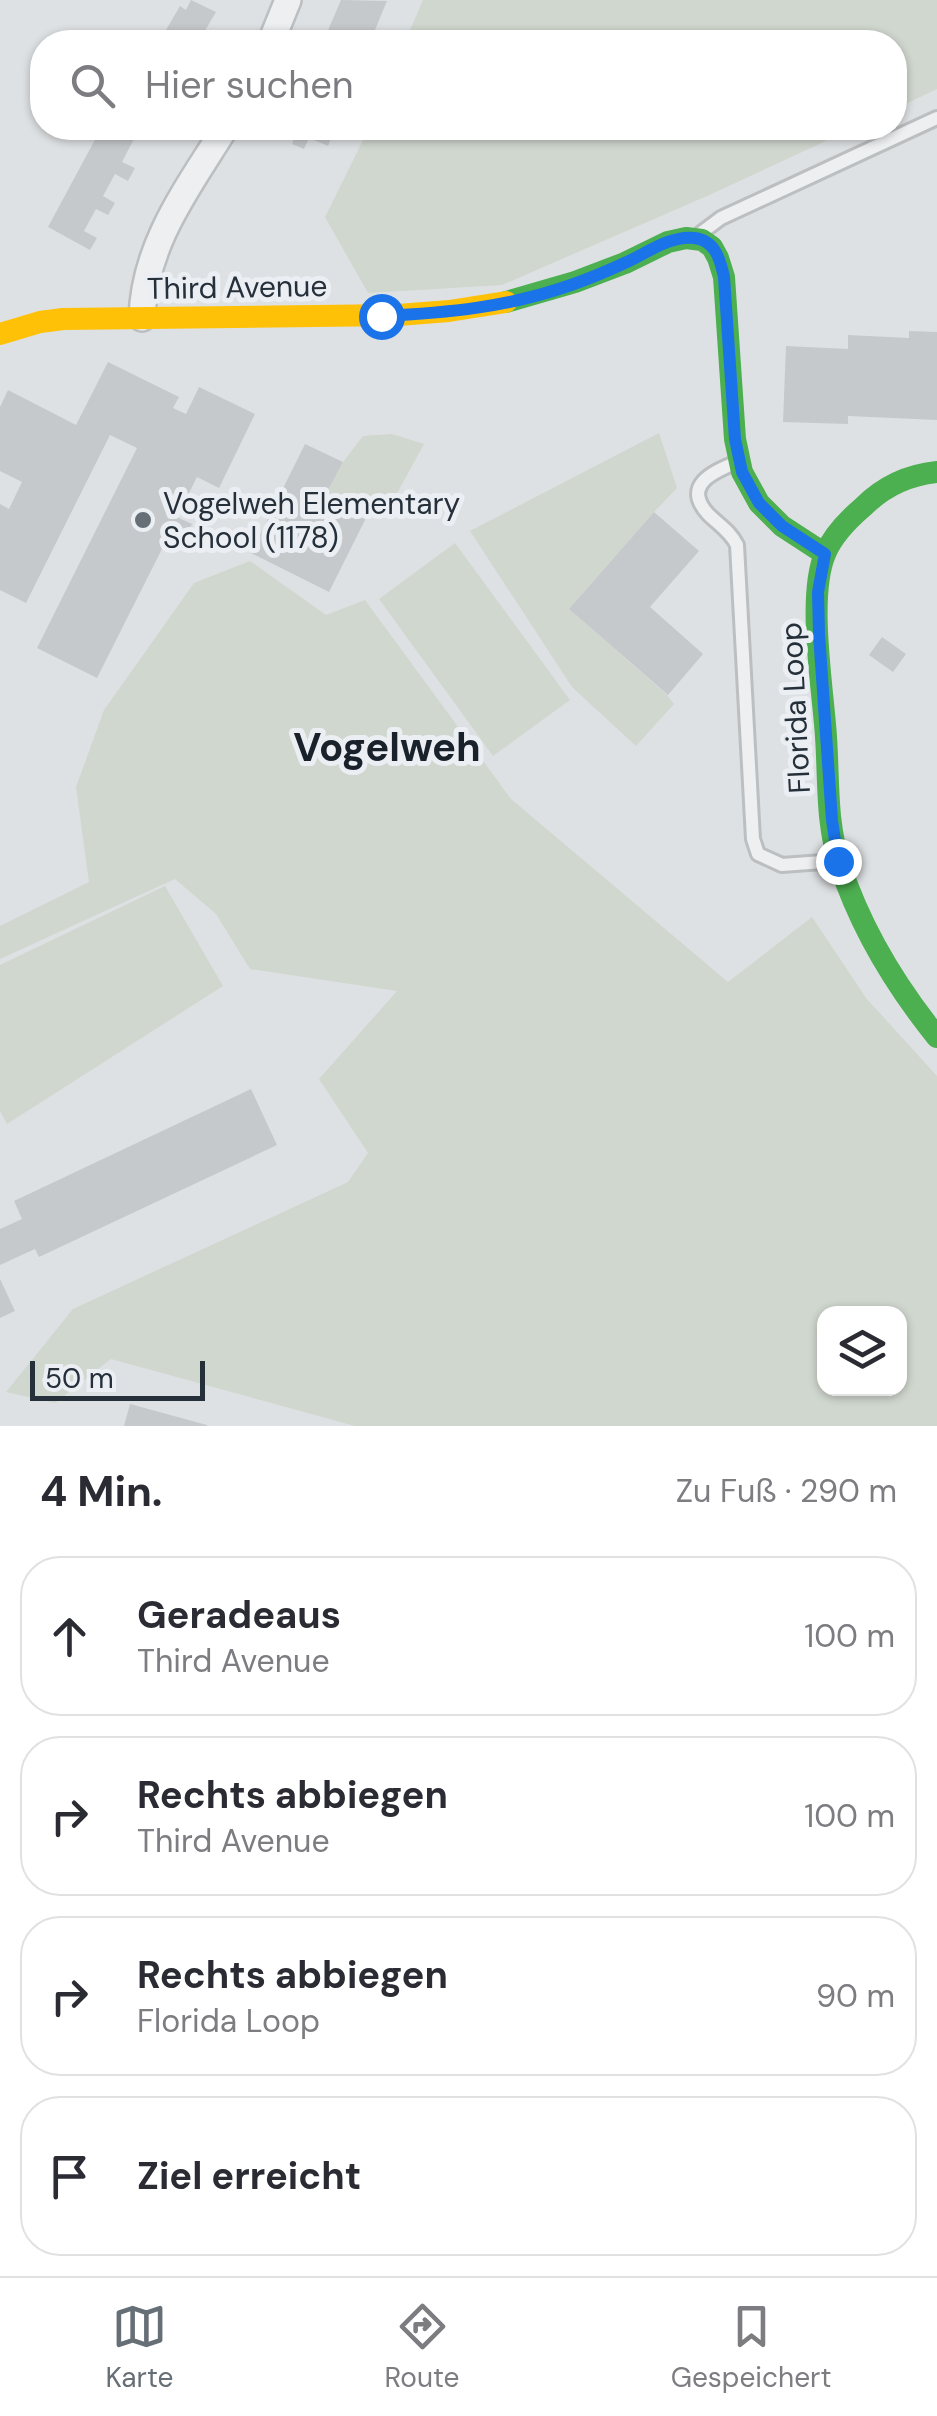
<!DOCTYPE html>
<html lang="de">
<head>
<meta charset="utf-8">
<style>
  body { margin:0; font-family:"DM Sans",sans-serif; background:#f2f2f3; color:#2b2b33 }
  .controls { position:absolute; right:30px; bottom:30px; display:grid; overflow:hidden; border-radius:20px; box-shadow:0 2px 8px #0004 }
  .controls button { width:90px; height:90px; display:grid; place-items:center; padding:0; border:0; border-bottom:2px solid #e1e1e2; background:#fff; color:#2b2b33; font:50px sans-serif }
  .scale { position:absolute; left:30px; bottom:25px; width:175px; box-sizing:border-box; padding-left:10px; border:5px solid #26303b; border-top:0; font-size:28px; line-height:35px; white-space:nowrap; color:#26303b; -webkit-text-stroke:8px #ebeff3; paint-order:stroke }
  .stop { position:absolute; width:30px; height:30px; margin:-22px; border:8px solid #1a73e8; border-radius:50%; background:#fff }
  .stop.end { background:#1a73e8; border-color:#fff; box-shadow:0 2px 10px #0008 }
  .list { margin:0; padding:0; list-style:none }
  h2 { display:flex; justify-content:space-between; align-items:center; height:130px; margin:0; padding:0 40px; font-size:42px }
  h2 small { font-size:32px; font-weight:400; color:#7c7c81 }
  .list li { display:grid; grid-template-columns:65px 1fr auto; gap:30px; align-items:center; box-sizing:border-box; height:160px; margin:0 20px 20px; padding:0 20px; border:2px solid #e1e1e2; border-radius:40px }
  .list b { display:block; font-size:38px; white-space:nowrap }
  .list p { margin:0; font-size:32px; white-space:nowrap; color:#7c7c81 }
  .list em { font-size:32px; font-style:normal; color:#7c7c81 }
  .icon { flex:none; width:55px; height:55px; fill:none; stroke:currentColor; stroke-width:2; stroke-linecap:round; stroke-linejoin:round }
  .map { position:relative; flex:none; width:937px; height:1426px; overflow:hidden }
  .search { position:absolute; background:#fff; box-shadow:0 2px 8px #0004; left:30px; right:30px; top:30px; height:110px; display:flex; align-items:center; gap:25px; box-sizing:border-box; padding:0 35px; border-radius:40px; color:#7c7c81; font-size:38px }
  .sheet { height:850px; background:#fff }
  nav { display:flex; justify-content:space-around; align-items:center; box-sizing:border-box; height:140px; border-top:2px solid #e1e1e2; background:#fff; font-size:28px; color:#7c7c81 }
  nav a { display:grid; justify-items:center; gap:5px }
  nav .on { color:#666e76 }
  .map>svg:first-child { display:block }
  .green { fill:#d0d7ce; fill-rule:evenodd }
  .building { fill:#c6c9cb }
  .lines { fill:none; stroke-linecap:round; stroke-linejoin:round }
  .lane-casing { stroke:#bcbfc1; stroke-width:18 }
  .street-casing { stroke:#bcbfc1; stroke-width:30 }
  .lane { stroke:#edeff0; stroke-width:12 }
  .street { stroke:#edeff0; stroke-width:25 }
  .fast { stroke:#4caf50; stroke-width:22 }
  .slow { stroke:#ffc107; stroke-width:22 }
  .route { stroke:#1a73e8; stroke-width:12 }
  .poi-dot { fill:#666e76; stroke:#ebeff3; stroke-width:4 }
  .labels { text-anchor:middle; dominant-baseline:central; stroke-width:10; stroke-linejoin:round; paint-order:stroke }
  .street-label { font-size:30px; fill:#26303b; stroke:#ebeff3 }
  .poi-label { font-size:30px; fill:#26303b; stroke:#ebeff3; text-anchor:start }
  .district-label { font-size:40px; font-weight:bold; fill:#19212b; stroke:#ebeff3 }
</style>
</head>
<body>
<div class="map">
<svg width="937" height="1426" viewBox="0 0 937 1426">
  <rect width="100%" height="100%" fill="#dee1e3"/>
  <!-- green -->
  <path class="green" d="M423 0H937V89L895 109 894 42H405Z
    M369 128H854L707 196 502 285 368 293 325 217Z
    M659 433 677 488 654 512 569 609 667 695 674 704 636 746 572 687 470 531Z
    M392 434 424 444 383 519 368 514 326 494 343 462 363 436Z
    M455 543 570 700 493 756 379 599Z
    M250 561 326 615 365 600 511 799 728 982 812 917 866 998 937 1076V1426H355L111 1359 55 1403 6 1392 73 1309 348 1182 368 1153 319 1079 397 991 250 969 216 914 175 879 0 959V926L89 882 76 787 104 710 194 583ZM824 1314H900V1388H824Z
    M165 886 223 986 7 1124 0 1111V965Z"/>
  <!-- building -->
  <path class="building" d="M191 0 216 12 203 34 217 42H159L180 6 186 10Z
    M341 0 387 1 370 42H323Z
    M110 128 134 139 122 162 135 168 128 181 115 174 103 196 115 203 108 215 96 209 84 231 97 238 90 250 48 227 98 134 104 138Z
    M285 128H335L328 146 309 138 304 149 292 144 296 132Z
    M909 331 937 332V420L848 416V424L783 422 786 346 848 349V335L909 338Z
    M108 362 179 397 173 408 186 414 199 387 255 414 219 488 197 477 177 517 192 524 179 549 165 543 97 678 37 648 137 448 110 435 26 603 0 590V504L9 509 22 482 0 471V407L8 390 76 425Z
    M305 444 343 462 326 494 368 514 329 592 251 553Z
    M654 512 699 551 650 607 703 654 668 695 569 609Z
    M882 637 906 654 893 672 869 655Z
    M251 1089 277 1145 39 1257 35 1249 0 1265V1229L22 1219 14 1201Z
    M0 1279 15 1311 0 1318Z
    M130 1404 207 1425V1426H124Z"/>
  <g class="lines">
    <!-- lane casing -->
    <g class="lane-casing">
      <path id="lane" d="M701 233 721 218 937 118
        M737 462C713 472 682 485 708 514 719 525 730 531 737 545L753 839 758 854 782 865 836 861"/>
    </g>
    <!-- street casing -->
    <g class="street-casing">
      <path id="street" d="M271 42 288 0
        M142 318C144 244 188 188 225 128"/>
    </g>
    <!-- lane -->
    <use href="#lane" class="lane"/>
    <!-- street -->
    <use href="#street" class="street"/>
    <!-- fast -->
    <path class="fast" d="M506 302 575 282 625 263 668 242 686 238 702 240 712 247 718 258 724 277 735 439 742 472 759 503 782 526 825 554
      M937 472C908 475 884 486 863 507 849 519 832 537 825 554 807 597 823 689 826 737 829 780 826 824 840 865 861 929 895 985 937 1037"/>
    <!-- slow -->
    <path class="slow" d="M0 334 40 322 63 319 398 315 449 311 506 302"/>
  </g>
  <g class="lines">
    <!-- route -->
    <path class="route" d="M381 316C448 313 508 307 571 285 591 278 610 270 629 261 648 252 672 235 694 238 715 240 720 259 724 277L735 439 742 472 759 503 782 526 825 554 818 592 819 634 832 820 838 861"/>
  </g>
  <!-- markers -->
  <circle class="poi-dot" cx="143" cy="520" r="10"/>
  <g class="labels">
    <!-- street labels -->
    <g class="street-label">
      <text transform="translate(237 287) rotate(-1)">Third Avenue</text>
      <text transform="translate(795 708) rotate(-93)">Florida Loop</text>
    </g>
    <!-- poi labels -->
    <g class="poi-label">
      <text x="163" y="503">Vogelweh Elementary<tspan x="163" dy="34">School (1178)</tspan></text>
    </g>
    <!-- district labels -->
    <g class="district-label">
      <text x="387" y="747">Vogelweh</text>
    </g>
  </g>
</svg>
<div class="controls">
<button><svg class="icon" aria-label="layers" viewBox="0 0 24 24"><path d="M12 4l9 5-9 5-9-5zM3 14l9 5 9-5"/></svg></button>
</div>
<div class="scale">50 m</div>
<div class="stop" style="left:381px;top:316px"></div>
<div class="stop end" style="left:838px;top:861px"></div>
<div class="search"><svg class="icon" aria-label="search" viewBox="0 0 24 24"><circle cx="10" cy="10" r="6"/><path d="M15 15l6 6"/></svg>Hier suchen</div>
</div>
<section class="sheet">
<h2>4 Min.<small>Zu Fuß · 290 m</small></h2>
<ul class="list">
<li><svg class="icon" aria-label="ahead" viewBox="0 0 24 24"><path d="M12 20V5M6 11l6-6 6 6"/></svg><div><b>Geradeaus</b><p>Third Avenue</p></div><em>100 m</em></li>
<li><svg class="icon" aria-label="right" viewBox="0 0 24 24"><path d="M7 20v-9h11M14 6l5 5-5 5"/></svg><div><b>Rechts abbiegen</b><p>Third Avenue</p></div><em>100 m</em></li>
<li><svg class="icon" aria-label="right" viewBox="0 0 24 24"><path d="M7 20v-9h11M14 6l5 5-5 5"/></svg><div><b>Rechts abbiegen</b><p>Florida Loop</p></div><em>90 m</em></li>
<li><svg class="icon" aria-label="arrive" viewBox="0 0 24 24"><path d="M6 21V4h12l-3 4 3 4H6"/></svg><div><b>Ziel erreicht</b></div></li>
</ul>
</section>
<nav>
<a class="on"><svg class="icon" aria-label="map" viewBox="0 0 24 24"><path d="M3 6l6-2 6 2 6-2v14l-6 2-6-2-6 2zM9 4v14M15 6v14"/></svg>Karte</a>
<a><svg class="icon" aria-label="directions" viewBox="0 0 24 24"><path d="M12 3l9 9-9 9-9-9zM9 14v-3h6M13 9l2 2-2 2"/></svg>Route</a>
<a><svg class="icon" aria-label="saved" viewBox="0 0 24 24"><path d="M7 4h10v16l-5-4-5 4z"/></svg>Gespeichert</a>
</nav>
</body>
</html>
